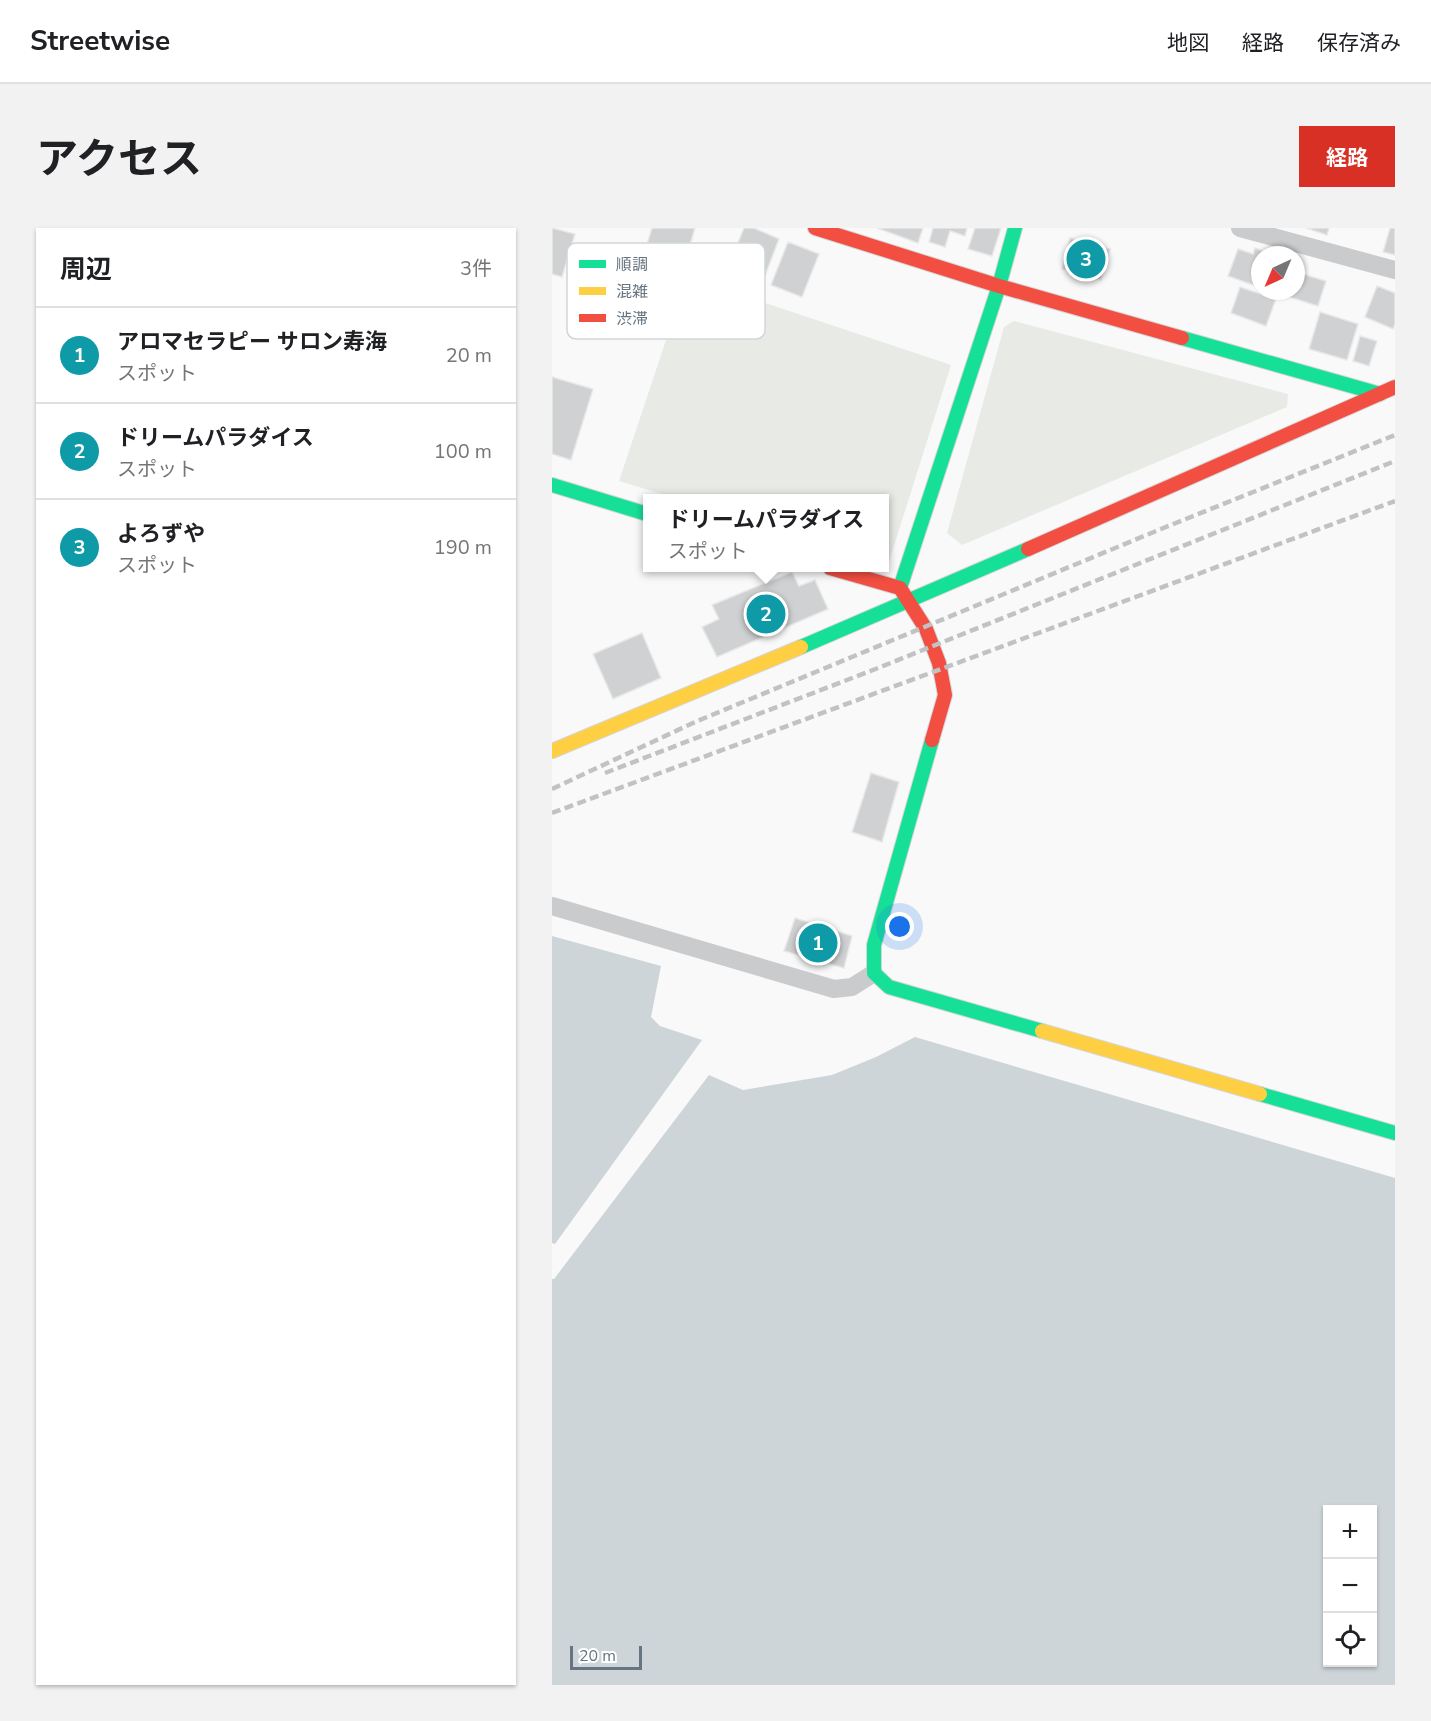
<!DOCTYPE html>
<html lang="ja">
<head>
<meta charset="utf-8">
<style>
  body { margin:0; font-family:"Nunito Sans","Noto Sans JP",sans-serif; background:#f2f2f2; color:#202124 }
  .controls { position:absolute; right:18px; bottom:18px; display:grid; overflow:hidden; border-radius:0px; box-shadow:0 2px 4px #0004 }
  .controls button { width:54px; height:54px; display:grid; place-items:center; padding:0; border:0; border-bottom:2px solid #e0e0e0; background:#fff; color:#202124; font:30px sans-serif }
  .compass { position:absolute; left:699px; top:18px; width:54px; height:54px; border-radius:50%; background:#fff; box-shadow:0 2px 4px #0004; rotate:224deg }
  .scale { position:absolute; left:18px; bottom:15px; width:72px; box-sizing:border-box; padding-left:6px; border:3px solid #667581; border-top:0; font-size:16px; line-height:21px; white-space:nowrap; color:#667581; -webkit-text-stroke:4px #fff; paint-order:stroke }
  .you { position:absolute; left:348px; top:699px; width:21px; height:21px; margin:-15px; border:4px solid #fff; border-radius:50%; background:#1a73e8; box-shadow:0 0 0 9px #1a73e833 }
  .badge { display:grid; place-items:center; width:39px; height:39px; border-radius:50%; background:#d93025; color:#fff; font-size:20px; font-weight:700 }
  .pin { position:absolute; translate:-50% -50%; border:3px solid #fff; box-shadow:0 2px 6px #0006 }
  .popup { position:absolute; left:91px; top:266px; width:246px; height:78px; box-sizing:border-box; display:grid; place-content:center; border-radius:0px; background:#fff; filter:drop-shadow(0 2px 4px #0005); font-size:20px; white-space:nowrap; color:#757577 }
  .popup b { font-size:22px; color:#202124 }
  .popup::after { content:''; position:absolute; left:50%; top:100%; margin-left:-12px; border:12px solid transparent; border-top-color:#fff }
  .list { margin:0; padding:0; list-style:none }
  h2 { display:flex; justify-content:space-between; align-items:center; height:78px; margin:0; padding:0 24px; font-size:26px }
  h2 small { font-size:20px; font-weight:400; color:#757577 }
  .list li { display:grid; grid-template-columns:39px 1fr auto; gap:18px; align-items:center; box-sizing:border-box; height:96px; padding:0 24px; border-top:2px solid #e0e0e0 }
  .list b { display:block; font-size:22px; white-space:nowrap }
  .list p { margin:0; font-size:20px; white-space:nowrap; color:#757577 }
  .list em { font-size:20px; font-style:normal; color:#757577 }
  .icon { flex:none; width:33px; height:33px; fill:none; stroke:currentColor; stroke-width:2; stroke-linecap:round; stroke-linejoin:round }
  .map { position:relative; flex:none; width:843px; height:1457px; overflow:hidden; border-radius:0px }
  header { display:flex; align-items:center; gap:36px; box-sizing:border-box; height:84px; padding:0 30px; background:#fff; border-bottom:2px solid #e0e0e0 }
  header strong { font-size:28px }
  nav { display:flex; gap:33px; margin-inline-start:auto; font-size:21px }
  .intro { display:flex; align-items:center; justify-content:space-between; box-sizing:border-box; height:144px; padding:0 36px }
  h1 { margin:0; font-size:42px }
  .button { padding:15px 27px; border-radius:0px; background:#d93025; color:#fff; font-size:21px; font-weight:700 }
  main { display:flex; gap:36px; padding:0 36px }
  aside { flex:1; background:#fff; border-radius:0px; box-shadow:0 2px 4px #0004 }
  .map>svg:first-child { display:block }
  .green { fill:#e8eae6 }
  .water { fill:#ced5d8; fill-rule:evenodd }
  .building { fill:#cfd1d2; stroke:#e8e8e8; stroke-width:1.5 }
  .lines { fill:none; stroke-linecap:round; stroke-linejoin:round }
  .fast-casing { stroke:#d5d6d7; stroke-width:16 }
  .slow-casing { stroke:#d5d6d7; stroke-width:16 }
  .jam-casing { stroke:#d5d6d7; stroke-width:16 }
  .street { stroke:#cacbcc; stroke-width:18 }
  .fast { stroke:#16e098; stroke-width:14 }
  .slow { stroke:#ffcf43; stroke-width:14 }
  .jam { stroke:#f24e42; stroke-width:14 }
  .rail { stroke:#c0c2c3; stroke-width:4.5; stroke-dasharray:9 4.5; stroke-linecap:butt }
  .key { fill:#fff; stroke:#d1d6d9; stroke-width:1.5 }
  .key-label { font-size:16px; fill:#667581 }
</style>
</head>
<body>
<header>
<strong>Streetwise</strong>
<nav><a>地図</a><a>経路</a><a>保存済み</a></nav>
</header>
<div class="intro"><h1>アクセス</h1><a class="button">経路</a></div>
<main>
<aside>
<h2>周辺<small>3件</small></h2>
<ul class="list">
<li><span class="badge" style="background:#0f9aa8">1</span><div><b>アロマセラピー サロン寿海</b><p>スポット</p></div><em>20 m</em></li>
<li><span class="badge" style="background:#0f9aa8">2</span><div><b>ドリームパラダイス</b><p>スポット</p></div><em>100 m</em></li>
<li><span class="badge" style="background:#0f9aa8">3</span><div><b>よろずや</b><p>スポット</p></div><em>190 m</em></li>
</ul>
</aside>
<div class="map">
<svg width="843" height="1457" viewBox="0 0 843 1457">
  <rect width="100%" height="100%" fill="#f9f9f9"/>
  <!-- green -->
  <path class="green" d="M135 49 399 137 336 337 333 336 332 270H123L67 253Z
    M462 93 736 166 735 179 410 317 395 305 452 99Z"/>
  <!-- water -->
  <path class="water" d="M0 708 109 738 99 789 108 798 150 812 3 1016 0 1015Z
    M363 809 843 950V1457H0V1051H2L157 847 191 862 280 847 324 829ZM776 1282H820V1434H776Z"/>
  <!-- building -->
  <path class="building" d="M0 0 23 6 10 49 0 46Z
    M100 0H143L135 27 95 16Z
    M192 0H202L227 11 211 53 176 39Z
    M325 0H371L366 15Z
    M381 0H415L413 8 398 3 393 19 377 14Z
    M423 0H449L440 28 416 21Z
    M754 0H777L775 7Z
    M838 0H843V27L831 24Z
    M518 10 558 21 549 52 510 41Z
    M236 14 267 26 250 69 219 57Z
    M703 20 723 27H708V52L703 51 701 57 676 48 686 21 701 26Z
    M744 44 774 53 766 78 731 67 732 63H744Z
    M825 58 843 65V96L841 101 813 89Z
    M688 59 724 71 714 98 679 85Z
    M768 84 806 96 795 132 757 121Z
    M808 108 825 113 817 138 801 133Z
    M0 149 41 161 19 232 0 226Z
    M240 344 247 358 263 352 276 381 165 429 150 399 167 391 160 377Z
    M90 405 109 450 61 471 41 426Z
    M319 545 347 554 330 614 300 604Z
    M243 690 300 708 292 740 232 723Z"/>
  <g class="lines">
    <!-- fast casing -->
    <g class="fast-casing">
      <path id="fast" d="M630 110 828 166
        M0 257 95 286
        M348 360 447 58 463 0
        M249 419 476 321
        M380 512 322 717V745L337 759 490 803
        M708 866 843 905"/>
    </g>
    <!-- slow casing -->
    <g class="slow-casing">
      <path id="slow" d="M0 523 249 419
        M490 803 708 866"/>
    </g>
    <!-- jam casing -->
    <g class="jam-casing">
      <path id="jam" d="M263 0 447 58 630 110
        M476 321 843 159
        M278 340 348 360 374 401 387 435 393 467 380 512"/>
    </g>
    <!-- street -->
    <path class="street" d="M688 0 843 42
      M0 678 282 761 300 759 322 745"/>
    <!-- fast -->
    <use href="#fast" class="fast"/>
    <!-- slow -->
    <use href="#slow" class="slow"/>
    <!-- jam -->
    <use href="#jam" class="jam"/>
    <!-- rail -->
    <path class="rail" d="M53 545 321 442 843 233
      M0 561 143 494 609 301 843 207
      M0 585 843 273"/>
  </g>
  <!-- legend -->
  <rect x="15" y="15" width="198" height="96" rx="9" class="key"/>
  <rect x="27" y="32" width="27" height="8" fill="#16e098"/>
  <rect x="27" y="59" width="27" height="8" fill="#ffcf43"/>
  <rect x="27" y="86" width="27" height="8" fill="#f24e42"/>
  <g class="key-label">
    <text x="64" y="42">順調</text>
    <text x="64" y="69">混雑</text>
    <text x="64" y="96">渋滞</text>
  </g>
</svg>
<div class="controls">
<button>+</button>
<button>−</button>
<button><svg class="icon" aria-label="locate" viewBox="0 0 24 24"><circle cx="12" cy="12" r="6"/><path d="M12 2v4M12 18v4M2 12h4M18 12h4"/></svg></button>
</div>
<svg class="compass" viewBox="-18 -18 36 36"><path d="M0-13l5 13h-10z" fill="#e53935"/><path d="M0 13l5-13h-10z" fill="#757577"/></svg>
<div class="scale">20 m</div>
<div class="you"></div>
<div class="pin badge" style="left:266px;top:715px;background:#0f9aa8">1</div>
<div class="pin badge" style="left:214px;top:386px;background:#0f9aa8">2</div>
<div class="popup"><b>ドリームパラダイス</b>スポット</div>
<div class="pin badge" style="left:534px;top:31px;background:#0f9aa8">3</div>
</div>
</main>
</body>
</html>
